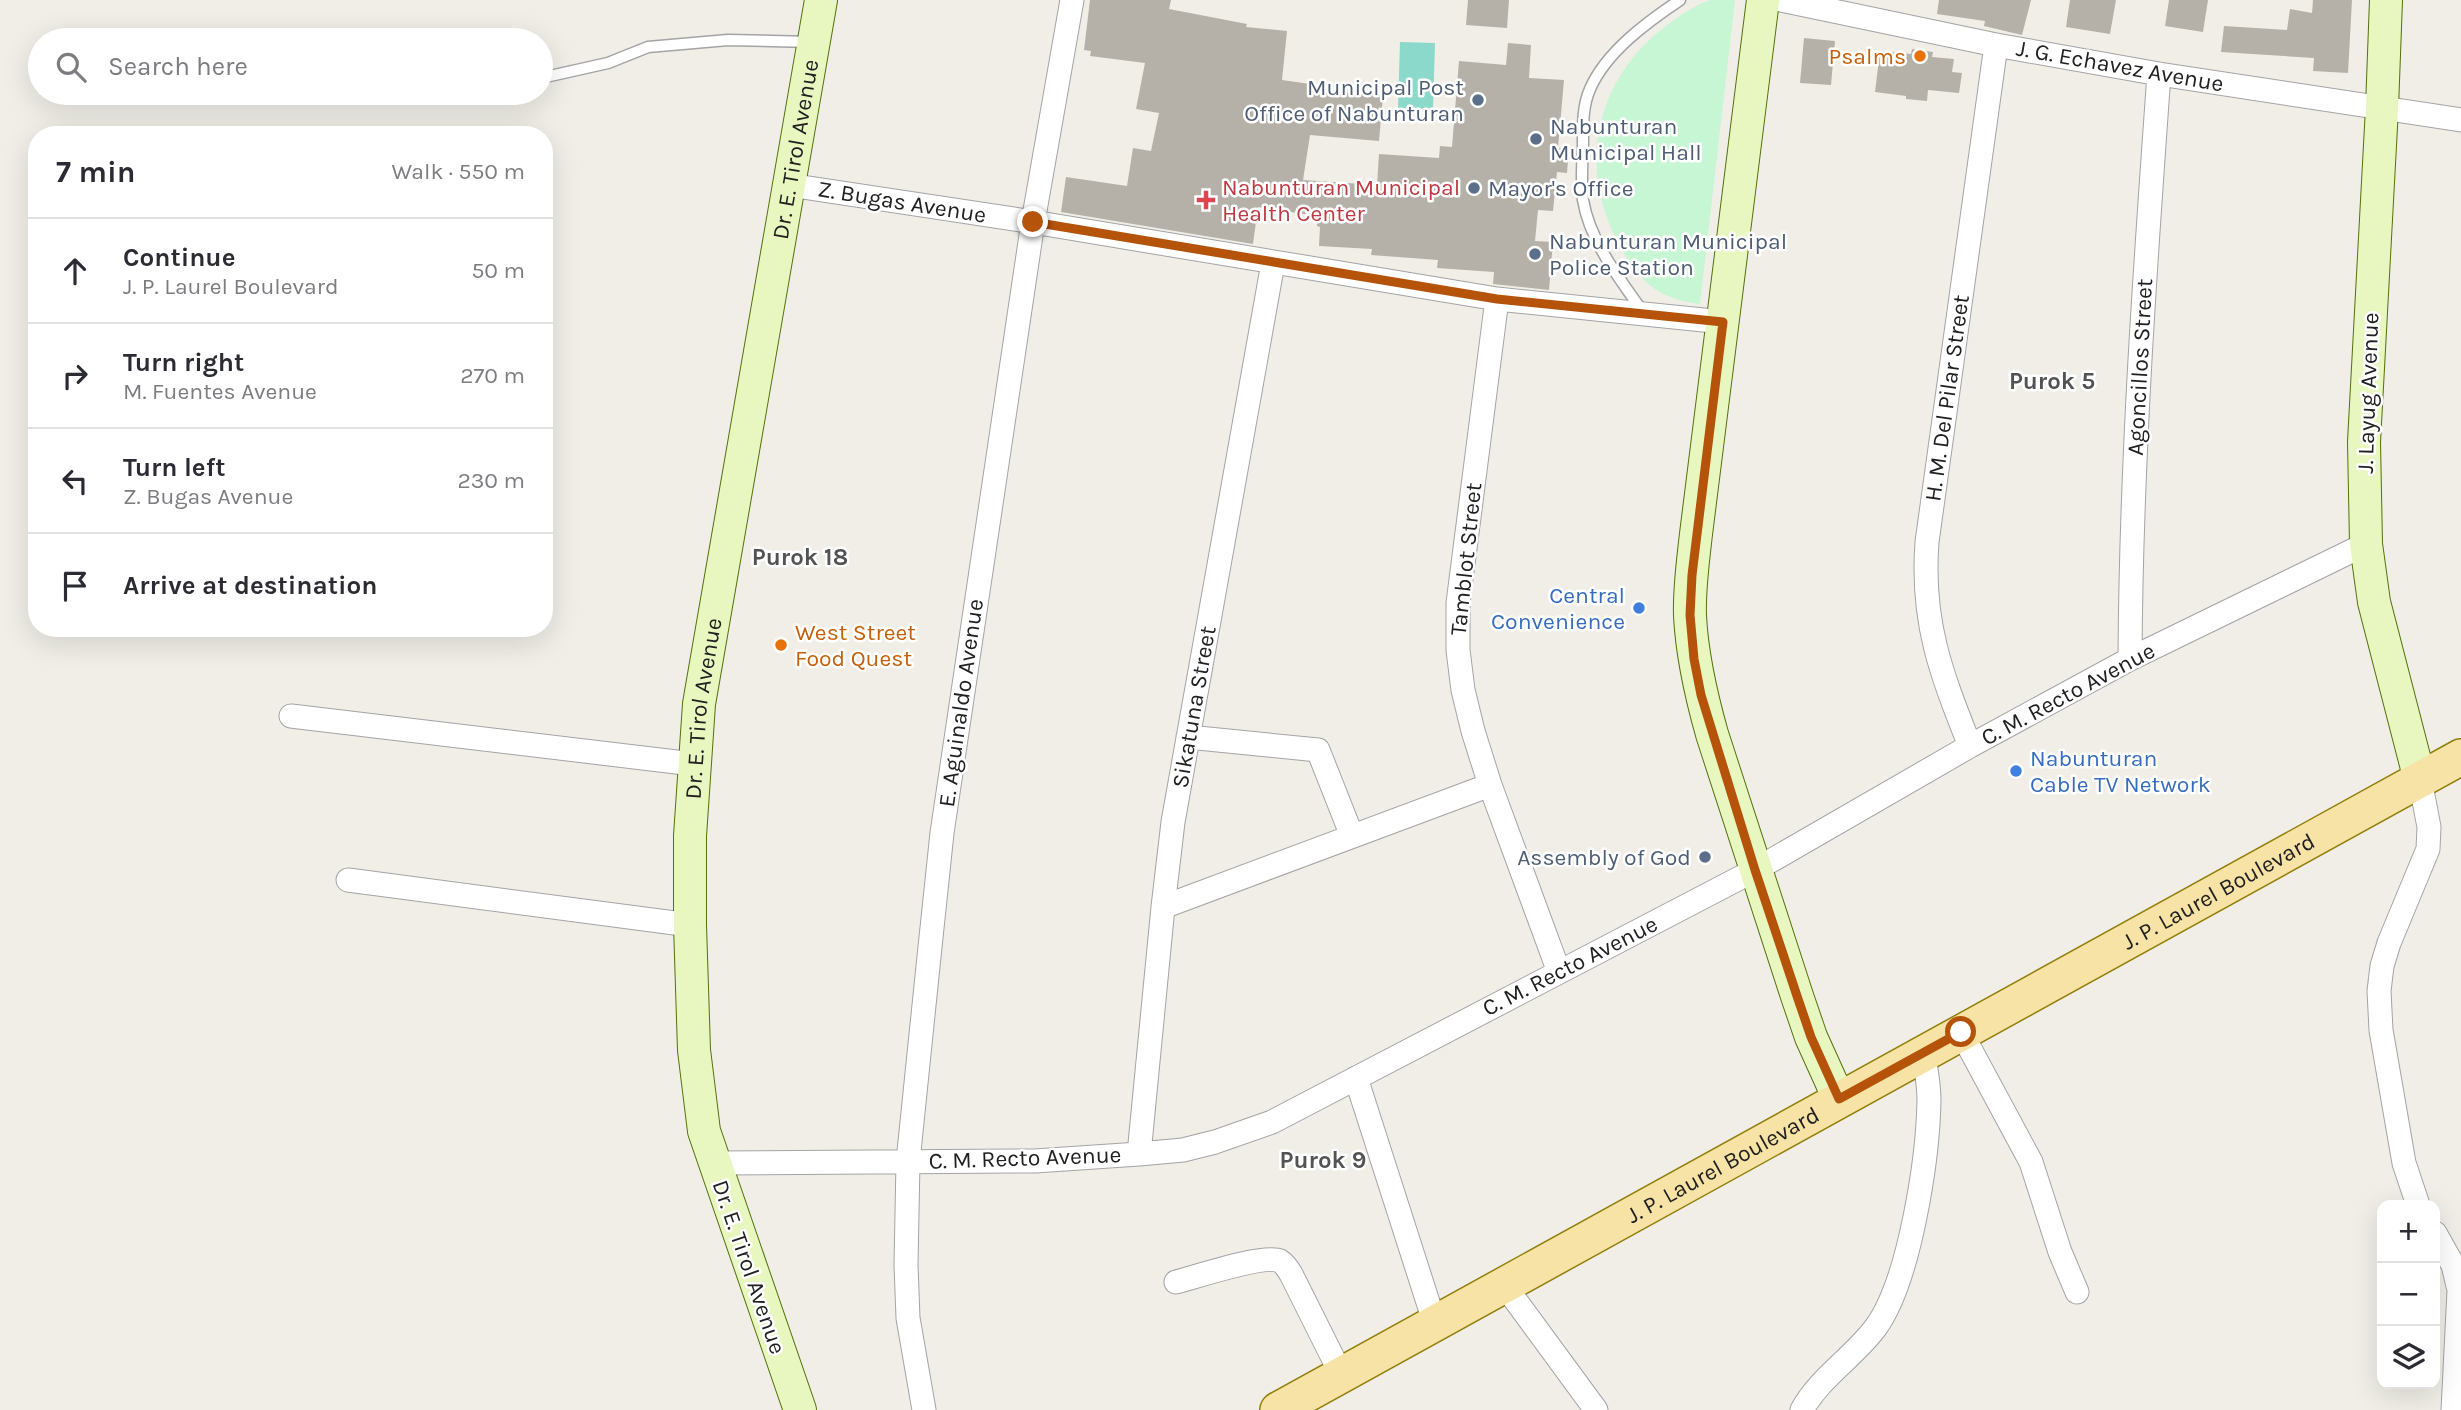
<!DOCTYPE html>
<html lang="en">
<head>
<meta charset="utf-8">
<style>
  body { margin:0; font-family:Karla,sans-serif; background:#f2f2f3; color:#2b2b33 }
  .controls { position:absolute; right:21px; bottom:21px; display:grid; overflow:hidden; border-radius:14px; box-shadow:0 7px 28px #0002 }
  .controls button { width:63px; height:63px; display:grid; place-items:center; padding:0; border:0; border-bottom:2px solid #e1e1e2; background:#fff; color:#2b2b33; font:35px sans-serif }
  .stop { position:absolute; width:21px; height:21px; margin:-16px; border:5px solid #b45309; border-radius:50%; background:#fff }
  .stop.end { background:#b45309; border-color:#fff; box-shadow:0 2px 7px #0008 }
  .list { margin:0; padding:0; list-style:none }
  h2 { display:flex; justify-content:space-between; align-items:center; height:91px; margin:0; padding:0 28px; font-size:30px }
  h2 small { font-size:23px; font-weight:400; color:#7c7c81 }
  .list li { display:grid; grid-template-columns:46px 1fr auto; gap:21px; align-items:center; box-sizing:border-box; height:105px; padding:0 28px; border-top:2px solid #e1e1e2 }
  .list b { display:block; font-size:26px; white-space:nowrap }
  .list p { margin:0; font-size:23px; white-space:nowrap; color:#7c7c81 }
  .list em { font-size:23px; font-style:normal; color:#7c7c81 }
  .icon { flex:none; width:38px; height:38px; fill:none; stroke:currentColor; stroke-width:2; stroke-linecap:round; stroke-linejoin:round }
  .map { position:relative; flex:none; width:2461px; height:1410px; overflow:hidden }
  .search { position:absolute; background:#fff; box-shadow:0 7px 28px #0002; left:28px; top:28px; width:525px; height:77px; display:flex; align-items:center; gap:18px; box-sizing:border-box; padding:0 24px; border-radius:38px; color:#7c7c81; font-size:26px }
  .panel { position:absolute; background:#fff; box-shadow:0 7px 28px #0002; left:28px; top:126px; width:525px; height:511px; border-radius:28px }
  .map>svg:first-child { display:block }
  .park { fill:#c7f6d4 }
  .pitch { fill:#8ad9ca }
  .building { fill:#b5b1a9 }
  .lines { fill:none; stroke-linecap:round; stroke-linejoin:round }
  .lane-casing { stroke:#a4a4a4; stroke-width:13 }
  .street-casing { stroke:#a4a4a4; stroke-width:25 }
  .secondary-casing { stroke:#53710c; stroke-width:34 }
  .primary-casing { stroke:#917f0a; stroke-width:38 }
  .lane { stroke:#fff; stroke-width:10 }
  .street { stroke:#fff; stroke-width:23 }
  .secondary { stroke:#e8f6bf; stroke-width:32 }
  .primary { stroke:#f6e3a5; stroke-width:35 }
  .route { stroke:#b45309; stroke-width:9 }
  .food-dot { fill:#e8710a; stroke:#fff; stroke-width:2.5 }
  .service-dot { fill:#5c6f8a; stroke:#fff; stroke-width:2.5 }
  .health-dot { fill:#e0444e; stroke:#fff; stroke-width:2.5 }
  .shop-dot { fill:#3f7fe0; stroke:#fff; stroke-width:2.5 }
  .labels { text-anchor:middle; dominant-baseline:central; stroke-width:5; stroke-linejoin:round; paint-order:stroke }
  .food-label { font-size:23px; fill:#c56008; stroke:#fff; text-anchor:end }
  .street-label { font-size:23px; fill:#202020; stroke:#fff }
  .service-label { font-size:23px; fill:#4e5e75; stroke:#fff; text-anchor:start }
  .health-label { font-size:23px; fill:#be3a42; stroke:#fff; text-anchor:start }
  .shop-label { font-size:23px; fill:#366cbe; stroke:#fff; text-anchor:end }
  .neighbourhood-label { font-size:24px; font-weight:bold; fill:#535353; stroke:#fff }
</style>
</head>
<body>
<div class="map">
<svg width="2461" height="1410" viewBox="0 0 2461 1410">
  <rect width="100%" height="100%" fill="#f0eee7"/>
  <!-- park -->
  <path class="park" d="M1710 0H1735L1700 304C1659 299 1641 283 1621 248 1579 175 1591 90 1656 34 1672 21 1690 7 1710 0Z"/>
  <!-- pitch -->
  <path class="pitch" d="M1400 42 1435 43 1433 109 1398 108Z"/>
  <!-- building -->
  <path class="building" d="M1090 0H1171L1169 9 1247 24 1246 27 1287 31 1282 80 1317 85V90L1383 96 1379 141 1310 135 1303 180 1377 185 1379 154 1439 158 1440 146 1452 147 1459 61 1506 65 1508 43 1531 45 1529 78 1564 80 1558 148H1569L1567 173 1557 172 1553 211 1538 210 1535 241 1553 242 1549 290 1493 284 1494 272 1437 268 1438 260 1371 255 1372 249 1319 246 1320 227 1317 226V216L1258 207 1253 244 1061 212 1066 177 1127 186 1133 148 1151 151 1159 113 1136 109 1145 63 1090 56 1091 51 1084 50Z
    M1468 0H1509L1507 28 1466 25Z
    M1939 0H2031L2022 35 1984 26 1985 21 1937 14Z
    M2070 0H2116L2110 34 2066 27Z
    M2169 0H2208L2203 32 2165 26Z
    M2313 0H2352L2348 73 2313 71 2314 58 2221 52 2224 26 2287 30 2290 9 2312 13Z
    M1804 38 1835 41 1831 85 1800 83Z
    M1912 49 1933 52 1932 57 1954 59 1952 72 1962 73 1959 93 1928 90 1927 101 1906 99V96L1875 92 1880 51 1911 54Z"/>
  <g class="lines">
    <!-- lane casing -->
    <g class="lane-casing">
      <path id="lane" d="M541 78 608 63 648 47 728 40 811 42
        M1643 312C1620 279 1590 242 1583 200 1581 183 1582 165 1583 147 1583 128 1582 107 1590 89 1606 52 1647 22 1680 0"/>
    </g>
    <!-- street casing -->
    <g class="street-casing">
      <path id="street" d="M1781 0 1996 45 2159 74 2461 120
        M789 185 1033 222 1497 299 1723 322
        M1497 299 1458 603V650L1463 690 1473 731 1490 785 1559 972
        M2130 659C2131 464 2145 269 2159 74
        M291 716 693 764
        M1188 737 1318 750 1352 836
        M1970 746C1941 673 1921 622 1927 542L1996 45
        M348 880 690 925
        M1163 907 1490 785
        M1961 1032 2031 1162 2060 1252 2077 1292
        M1356 1078 1435 1324
        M1139 1154 1163 907 1173 822 1273 263
        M713 1163 1035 1161 1139 1154 1183 1150 1215 1142 1272 1122 1755 870 1970 746 2130 659 2366 544
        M2418 1205 2404 1163 2381 1030 2379 991 2382 966 2389 943 2428 849 2429 827 2420 780
        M2435 1233 2453 1265 2459 1290 2453 1410
        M1176 1282C1195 1277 1264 1254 1280 1261 1285 1264 1288 1269 1291 1274L1342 1376
        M1505 1286 1596 1410
        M924 1410 908 1318 906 1265 908 1161 930 947 942 833 1033 222 1072 0
        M1802 1410C1820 1377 1854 1357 1876 1327 1910 1280 1928 1158 1929 1100 1929 1084 1926 1068 1923 1052"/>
    </g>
    <!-- secondary casing -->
    <g class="secondary-casing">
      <g id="secondary">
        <path d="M1763 0 1696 534C1693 561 1689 589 1690 616 1692 656 1701 695 1712 734L1797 996 1811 1037 1839 1099"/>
        <path d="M2386 0 2382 108 2364 442 2366 544 2374 602 2420 780"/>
        <path id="s1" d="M800 1410 704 1131 694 1050 690 925V836L699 704 821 0"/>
      </g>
    </g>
    <!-- primary casing -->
    <g class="primary-casing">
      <g id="primary">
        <path id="s2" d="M1278 1410 2461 757"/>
      </g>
    </g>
    <!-- lane -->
    <use href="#lane" class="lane"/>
    <!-- street -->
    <use href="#street" class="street"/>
    <!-- secondary -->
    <use href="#secondary" class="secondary"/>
    <!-- primary -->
    <use href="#primary" class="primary"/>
  </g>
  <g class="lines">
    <!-- route -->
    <path class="route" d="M1033 222 1497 299 1723 322 1692 575 1690 615 1694 659 1701 695 1755 870 1797 996 1811 1037 1839 1099 1961 1032"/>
  </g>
  <!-- markers -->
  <g class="food-dot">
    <circle cx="1920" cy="56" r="7"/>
    <circle cx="781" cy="645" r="7"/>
  </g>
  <g class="service-dot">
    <circle cx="1478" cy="100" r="7"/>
    <circle cx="1536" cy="139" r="7"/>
    <circle cx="1474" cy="188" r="7"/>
    <circle cx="1535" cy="254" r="7"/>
    <circle cx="1705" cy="857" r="7"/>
  </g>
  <path class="health-dot" d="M1202.5 189.5h7v7h7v7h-7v7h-7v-7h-7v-7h7z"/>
  <g class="shop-dot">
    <circle cx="1639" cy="608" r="7"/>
    <circle cx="2016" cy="771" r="7"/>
  </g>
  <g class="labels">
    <!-- food labels -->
    <g class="food-label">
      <text x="1906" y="56">Psalms</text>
      <text x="795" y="632" text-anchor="start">West Street<tspan x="795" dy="26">Food Quest</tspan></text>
    </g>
    <!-- street labels -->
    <g class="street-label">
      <text transform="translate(2120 66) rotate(10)">J. G. Echavez Avenue</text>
      <text stroke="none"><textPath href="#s1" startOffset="1286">Dr. E. Tirol Avenue</textPath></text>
      <text transform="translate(902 202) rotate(9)">Z. Bugas Avenue</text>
      <text transform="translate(2140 367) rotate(-87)">Agoncillos Street</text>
      <text transform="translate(2368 393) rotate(-88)">J. Layug Avenue</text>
      <text transform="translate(1947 398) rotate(-82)">H. M. Del Pilar Street</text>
      <text transform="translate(1466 559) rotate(-84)">Tamblot Street</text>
      <text transform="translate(2068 694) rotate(-28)">C. M. Recto Avenue</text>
      <text transform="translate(961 703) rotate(-82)">E. Aguinaldo Avenue</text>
      <text transform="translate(1194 707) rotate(-80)">Sikatuna Street</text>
      <text stroke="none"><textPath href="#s1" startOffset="719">Dr. E. Tirol Avenue</textPath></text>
      <text stroke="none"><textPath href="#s2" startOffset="1074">J. P. Laurel Boulevard</textPath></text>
      <text transform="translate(1570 966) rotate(-27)">C. M. Recto Avenue</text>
      <text transform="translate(1025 1158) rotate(-2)">C. M. Recto Avenue</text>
      <text stroke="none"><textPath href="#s2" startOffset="508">J. P. Laurel Boulevard</textPath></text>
      <text transform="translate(749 1267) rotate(71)">Dr. E. Tirol Avenue</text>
    </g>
    <!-- service labels -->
    <g class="service-label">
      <text x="1464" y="87" text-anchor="end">Municipal Post<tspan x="1464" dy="26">Office of Nabunturan</tspan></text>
      <text x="1550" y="126">Nabunturan<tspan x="1550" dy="26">Municipal Hall</tspan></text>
      <text x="1488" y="188">Mayor's Office</text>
      <text x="1549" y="241">Nabunturan Municipal<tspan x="1549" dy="26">Police Station</tspan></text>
      <text x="1691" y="857" text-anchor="end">Assembly of God</text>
    </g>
    <!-- health labels -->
    <g class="health-label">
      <text x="1222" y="187">Nabunturan Municipal<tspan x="1222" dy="26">Health Center</tspan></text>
    </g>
    <!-- shop labels -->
    <g class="shop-label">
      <text x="1625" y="595">Central<tspan x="1625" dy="26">Convenience</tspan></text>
      <text x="2030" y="758" text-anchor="start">Nabunturan<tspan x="2030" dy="26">Cable TV Network</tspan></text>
    </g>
    <!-- neighbourhood labels -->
    <g class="neighbourhood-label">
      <text x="2052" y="381">Purok 5</text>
      <text x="800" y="557">Purok 18</text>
      <text x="1323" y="1160">Purok 9</text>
    </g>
  </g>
</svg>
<div class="controls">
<button>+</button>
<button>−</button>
<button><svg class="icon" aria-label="layers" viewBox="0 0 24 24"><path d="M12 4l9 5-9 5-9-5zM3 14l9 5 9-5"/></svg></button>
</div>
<div class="stop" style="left:1961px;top:1032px"></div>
<div class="stop end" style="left:1033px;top:222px"></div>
<div class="search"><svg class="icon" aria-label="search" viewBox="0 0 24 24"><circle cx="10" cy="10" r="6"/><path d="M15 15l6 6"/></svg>Search here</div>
<section class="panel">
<h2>7 min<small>Walk · 550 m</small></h2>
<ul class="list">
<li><svg class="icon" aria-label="ahead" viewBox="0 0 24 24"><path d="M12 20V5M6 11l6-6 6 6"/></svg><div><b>Continue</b><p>J. P. Laurel Boulevard</p></div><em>50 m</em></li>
<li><svg class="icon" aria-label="right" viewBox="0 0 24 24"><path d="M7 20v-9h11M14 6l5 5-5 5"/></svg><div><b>Turn right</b><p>M. Fuentes Avenue</p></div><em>270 m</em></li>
<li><svg class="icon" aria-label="left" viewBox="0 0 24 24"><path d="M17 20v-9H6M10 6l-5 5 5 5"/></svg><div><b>Turn left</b><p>Z. Bugas Avenue</p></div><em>230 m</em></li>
<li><svg class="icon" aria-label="arrive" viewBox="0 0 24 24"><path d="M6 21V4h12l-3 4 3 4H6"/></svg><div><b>Arrive at destination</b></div></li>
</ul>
</section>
</div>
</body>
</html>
